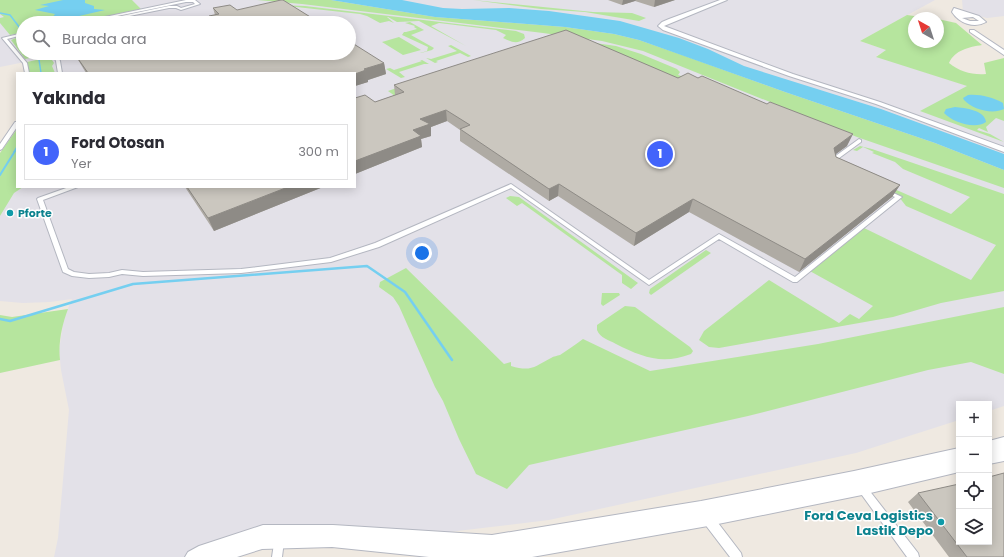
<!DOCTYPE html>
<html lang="tr">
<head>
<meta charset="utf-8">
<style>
  body { margin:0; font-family:Poppins,sans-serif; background:#f7f7f7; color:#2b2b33 }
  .controls { position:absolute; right:12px; bottom:12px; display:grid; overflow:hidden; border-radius:0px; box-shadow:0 2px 10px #0003 }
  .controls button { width:36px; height:36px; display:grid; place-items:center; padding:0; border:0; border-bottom:1px solid #e1e1e2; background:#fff; color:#2b2b33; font:20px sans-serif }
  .compass { position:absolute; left:908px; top:12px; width:36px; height:36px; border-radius:50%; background:#fff; box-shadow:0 2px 10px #0003; rotate:321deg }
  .you { position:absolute; left:422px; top:253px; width:14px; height:14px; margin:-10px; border:3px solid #fff; border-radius:50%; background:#1a73e8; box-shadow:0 0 0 6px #1a73e833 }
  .badge { display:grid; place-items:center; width:26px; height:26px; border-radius:50%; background:#4264fb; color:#fff; font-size:13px; font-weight:700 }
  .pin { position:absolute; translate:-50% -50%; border:2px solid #fff; box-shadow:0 1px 4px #0006 }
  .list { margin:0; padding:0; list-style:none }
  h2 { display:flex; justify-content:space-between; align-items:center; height:52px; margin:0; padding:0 16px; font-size:17px }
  h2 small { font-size:13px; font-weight:400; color:#7c7c81 }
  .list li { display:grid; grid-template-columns:26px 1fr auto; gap:12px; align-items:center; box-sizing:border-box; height:56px; margin:0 8px 8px; padding:0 8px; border:1px solid #e1e1e2; border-radius:0px }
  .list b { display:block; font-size:15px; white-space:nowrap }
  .list p { margin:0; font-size:13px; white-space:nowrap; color:#7c7c81 }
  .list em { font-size:13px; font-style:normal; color:#7c7c81 }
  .icon { flex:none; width:22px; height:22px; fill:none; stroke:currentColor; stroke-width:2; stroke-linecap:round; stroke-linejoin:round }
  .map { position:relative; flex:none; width:1004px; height:557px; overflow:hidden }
  .search { position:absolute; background:#fff; box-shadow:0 2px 10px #0003; left:16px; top:16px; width:340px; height:44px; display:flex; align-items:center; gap:10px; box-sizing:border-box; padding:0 14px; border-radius:22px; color:#7c7c81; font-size:15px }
  .panel { position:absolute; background:#fff; box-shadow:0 2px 10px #0003; left:16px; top:72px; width:340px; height:116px; border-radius:0px }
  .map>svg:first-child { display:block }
  .industrial { fill:#e3e1e8; fill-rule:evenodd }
  .green { fill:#b6e59e }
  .water { fill:#75cff0 }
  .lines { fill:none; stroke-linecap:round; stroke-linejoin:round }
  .stream-far2 { stroke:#75cff0; stroke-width:1.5 }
  .stream-far1 { stroke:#75cff0; stroke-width:2 }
  .stream { stroke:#75cff0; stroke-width:2.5 }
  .street-casing { stroke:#b4b7c1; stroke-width:2 }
  .secondary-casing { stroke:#b4b7c1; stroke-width:2 }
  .street { fill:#fff; fill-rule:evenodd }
  .secondary { fill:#fff; fill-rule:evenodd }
  .wall { fill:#afaba4 }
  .shaded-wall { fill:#8e8b86 }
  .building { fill:#cbc7bf; stroke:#8e8b86 }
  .culture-dot { fill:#0f9aa8; stroke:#fff; stroke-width:1.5 }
  .labels { text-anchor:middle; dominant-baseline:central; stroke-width:3; stroke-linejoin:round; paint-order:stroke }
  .culture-label { font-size:11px; font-weight:bold; fill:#0d838f; stroke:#fff; text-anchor:start }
  .near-culture-label { font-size:13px; font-weight:bold; fill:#0d838f; stroke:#fff; text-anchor:end }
</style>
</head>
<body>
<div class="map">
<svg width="1004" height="557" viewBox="0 0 1004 557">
  <rect width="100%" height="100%" fill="#efe9e1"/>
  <!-- industrial -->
  <path class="industrial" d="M0 0H935L860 41 887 50 876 56 1004 98V406L989 411V404H959V420L856 453 549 520 449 532H322L193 557H54L58 538 69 410 61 370 59 350 64 318 72 299 50 302 23 303 0 301V156L17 187H355V73H32L30 61 0 67ZM23 23H349V53H23Z
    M962 0H1004V16L987 18 963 12Z"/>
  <!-- green -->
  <path class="green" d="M0 0H132L141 9 73 23H23V33L10 35 0 23V18L4 17 0 14Z
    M257 0H331L435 17 565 27 614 34 639 40 685 56 785 92 935 143 1004 170V188L857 137 643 51 602 41 543 33 302 4Z
    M473 0 593 12 632 13 646 18 639 21 585 12 541 9Z
    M278 5 305 6 516 31 524 34 525 38C517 45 512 42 503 38L506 35 496 30 439 23 431 26 466 46 419 21 397 22 388 17H387L394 23 389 21 380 23 367 16 360 14Z
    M907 15 928 18H914V42H938V19L956 23 982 45C969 47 955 50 949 63 960 72 972 75 986 74L984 63 1004 58V121L996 118 986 127 988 132 979 128 977 130 990 134 1004 142 920 111 967 86 876 57 886 50 860 41Z
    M410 22 424 30 411 35 434 48 432 50 421 53H420L427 51 428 47 402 35 404 32H406L417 29 414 27 415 26 405 23Z
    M23 35V53H48L49 54 25 59 11 40Z
    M399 37 421 50 403 55 382 42Z
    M581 41 616 46 641 54 677 69 680 72 678 75 687 78 395 96 388 91 425 78Z
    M451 45 471 56 468 57 460 53 436 61 438 62 435 63 426 58 431 59 457 51 448 46Z
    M50 57 54 63 52 66 55 73H29L27 62Z
    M420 60H422L429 64H424L399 72 405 77 401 78 386 69 390 68 394 70 422 61Z
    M17 129V187H23L14 193 0 216V153Z
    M860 146 872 149 1004 194V291L941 303 893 317 719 348 709 347 699 340 704 331 769 280 839 323 850 314 859 319 873 306 808 270 862 227 971 280 996 245 906 206 899 197 849 169 951 214 970 197 903 169 895 162 872 153 874 152 863 147 857 151 853 150Z
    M510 196 519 197 638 283 631 289 622 283V275L522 203 517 206 506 198Z
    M706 250 711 253 651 295 649 293 650 289Z
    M406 268 504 364 511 362V366C531 372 534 367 551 358 554 356 557 356 560 355 568 350 576 344 583 339L650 371 818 344 1004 307V374L971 362 928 370 748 416 529 465 507 489 476 474 459 439 443 401 435 387 399 306 393 297 379 287 380 282Z
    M602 293H619L620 295 603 306 601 304Z
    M625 306 635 307 690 347 693 351 691 354C662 365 642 357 616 344 609 340 600 338 597 330V325Z
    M68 309C62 325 58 343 60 360L0 373V315L12 317Z"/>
  <!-- water -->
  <path class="water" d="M63 0H85V3L94 6V9L105 10 49 23H41L52 18 55 14 35 10 49 6 40 5Z
    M331 0H402L443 8 462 9 509 8 549 11 620 21 679 38 708 49 744 66 881 109 1004 154V170L935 143 785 92 639 40 614 34 565 27 435 17Z
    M968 95C980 94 992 97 1003 103L1004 109C992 115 972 109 964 100L963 98Z
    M955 107C965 108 985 110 986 122 975 130 952 122 944 113L946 109Z"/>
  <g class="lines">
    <!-- stream-far2 -->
    <path class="stream-far2" d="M0 13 10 15 23 32
      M38 53 41 73
      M14 152 17 147"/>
    <!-- stream-far1 -->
    <path class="stream-far1" d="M0 175 15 151"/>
    <!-- stream -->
    <path class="stream" d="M0 319 10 321 133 284 367 266 405 292 452 360"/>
    <!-- street casing -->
    <g class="street-casing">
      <path id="street" d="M186 0H195L200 4 181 10 176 8H169L95 23H88L169 6H177L181 8 195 4 193 2H186L83 23H76Z
        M23 33V35L7 39 27 63 29 73H25L23 63 2 38Z
        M52 53H56L60 61 62 73H58L56 61Z
        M15 122H17V127L2 149 0 150V144Z
        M859 139 861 140V142L835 161V165H831L829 161 830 160Z
        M511 184 649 280 719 234 795 277 895 197 883 192V190H887L902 197 797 282H793L719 239 649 285 511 188 379 247 331 262 241 273 143 276 122 274 109 277 89 278 72 276 63 272 37 199 38 198 69 187H78L43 200 68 269 74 272 89 274 109 273 122 270 143 272 241 269 330 258 375 243Z
        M862 483 865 485 918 553 919 557H907L859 491 857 488 859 485Z
        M708 514 712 515 741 553 742 557H730L704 523 703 519 704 515Z
        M279 536 283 537 284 541 282 557H272L275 537Z"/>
    </g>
    <!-- secondary casing -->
    <g class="secondary-casing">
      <path id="secondary" d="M720 0H727L664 26 793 74 880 102 1004 147V152L876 104 789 76 663 30 658 26 662 22 669 19Z
        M954 8 979 16 986 22C974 29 959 23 952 12ZM973 17 979 21H970L962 18Z
        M970 30H974L1004 50V55L970 32Z
        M1004 437V461L989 464V441Z
        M959 448V472L862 495 708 526 532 557H429L332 547 262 549 237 557H185L188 552 199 546 263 525H333L492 535 701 501 854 471Z"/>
    </g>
    <!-- street -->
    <use href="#street" class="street"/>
    <!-- secondary -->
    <use href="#secondary" class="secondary"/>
  </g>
  <!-- wall -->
  <path class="wall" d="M608 0H675L654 7 635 1 622 5Z
    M213 8 237 10 320 23H212L209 16 215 15Z
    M74 53H349L384 63 386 74 368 80V82L355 86V73H86Z
    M678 78 847 146 835 154 836 157 900 185 892 197 799 272 689 212 634 246 558 196 549 201 460 141V130L447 121 431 127V136L421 139 422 147 355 174V98L375 102 395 95 394 85Z
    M185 187H323L214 231Z
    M918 493 1004 557H949L908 502Z"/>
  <!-- shaded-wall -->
  <path class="shaded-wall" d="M623 0H636L635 1 622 5Z
    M655 0H675L654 7Z
    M384 63 386 74 368 80V82L355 86V74L364 69Z
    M446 110 447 121 431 127V136L421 139 422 147 355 174V161L413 130 420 119Z
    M853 134 847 146 828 160 834 148Z
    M559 184 558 196 549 201V189Z
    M900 185 892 197 799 272 805 259Z
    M288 187H323L214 231 208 218Z
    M693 199 689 212 634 246 636 233Z"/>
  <!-- building -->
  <path class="building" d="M281 0H283L320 23H218L209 16 219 14 213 8 230 5 237 10Z
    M566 30 678 78 688 73 698 78 702 76 767 104 770 102 853 134 834 148 836 157 900 185 805 259 693 199 636 233 559 184 549 189 460 129 470 125 446 110 420 119 430 124 413 130 421 136 355 161V98L365 95 375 102 404 92 394 85Z
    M349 41 384 63 364 69 366 70 355 74V73H88L74 53H349Z
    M187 187H288L208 218Z
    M1004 473V557H967L918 493 959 484V542H989V477Z"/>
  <!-- markers -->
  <g class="culture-dot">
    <circle cx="10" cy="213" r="4"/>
    <circle cx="941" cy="522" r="4"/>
  </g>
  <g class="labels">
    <!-- culture labels -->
    <g class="culture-label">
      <text x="18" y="213">Pforte</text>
    </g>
    <!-- near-culture labels -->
    <g class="near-culture-label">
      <text x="933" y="515">Ford Ceva Logistics<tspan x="933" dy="15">Lastik Depo</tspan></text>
    </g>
  </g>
</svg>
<div class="controls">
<button>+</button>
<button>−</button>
<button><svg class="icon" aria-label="locate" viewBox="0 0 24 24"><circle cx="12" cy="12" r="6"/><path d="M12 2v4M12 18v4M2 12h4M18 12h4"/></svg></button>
<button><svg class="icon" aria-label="layers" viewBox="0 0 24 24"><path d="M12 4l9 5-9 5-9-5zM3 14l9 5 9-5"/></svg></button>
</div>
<svg class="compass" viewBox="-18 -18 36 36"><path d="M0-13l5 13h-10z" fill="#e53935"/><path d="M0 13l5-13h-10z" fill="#7c7c81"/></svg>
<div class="you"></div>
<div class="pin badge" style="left:660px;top:154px">1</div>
<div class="search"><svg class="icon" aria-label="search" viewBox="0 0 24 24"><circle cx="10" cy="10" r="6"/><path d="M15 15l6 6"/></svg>Burada ara</div>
<section class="panel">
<h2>Yakında<small></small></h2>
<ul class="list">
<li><span class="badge">1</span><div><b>Ford Otosan</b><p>Yer</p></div><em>300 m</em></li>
</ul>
</section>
</div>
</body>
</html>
